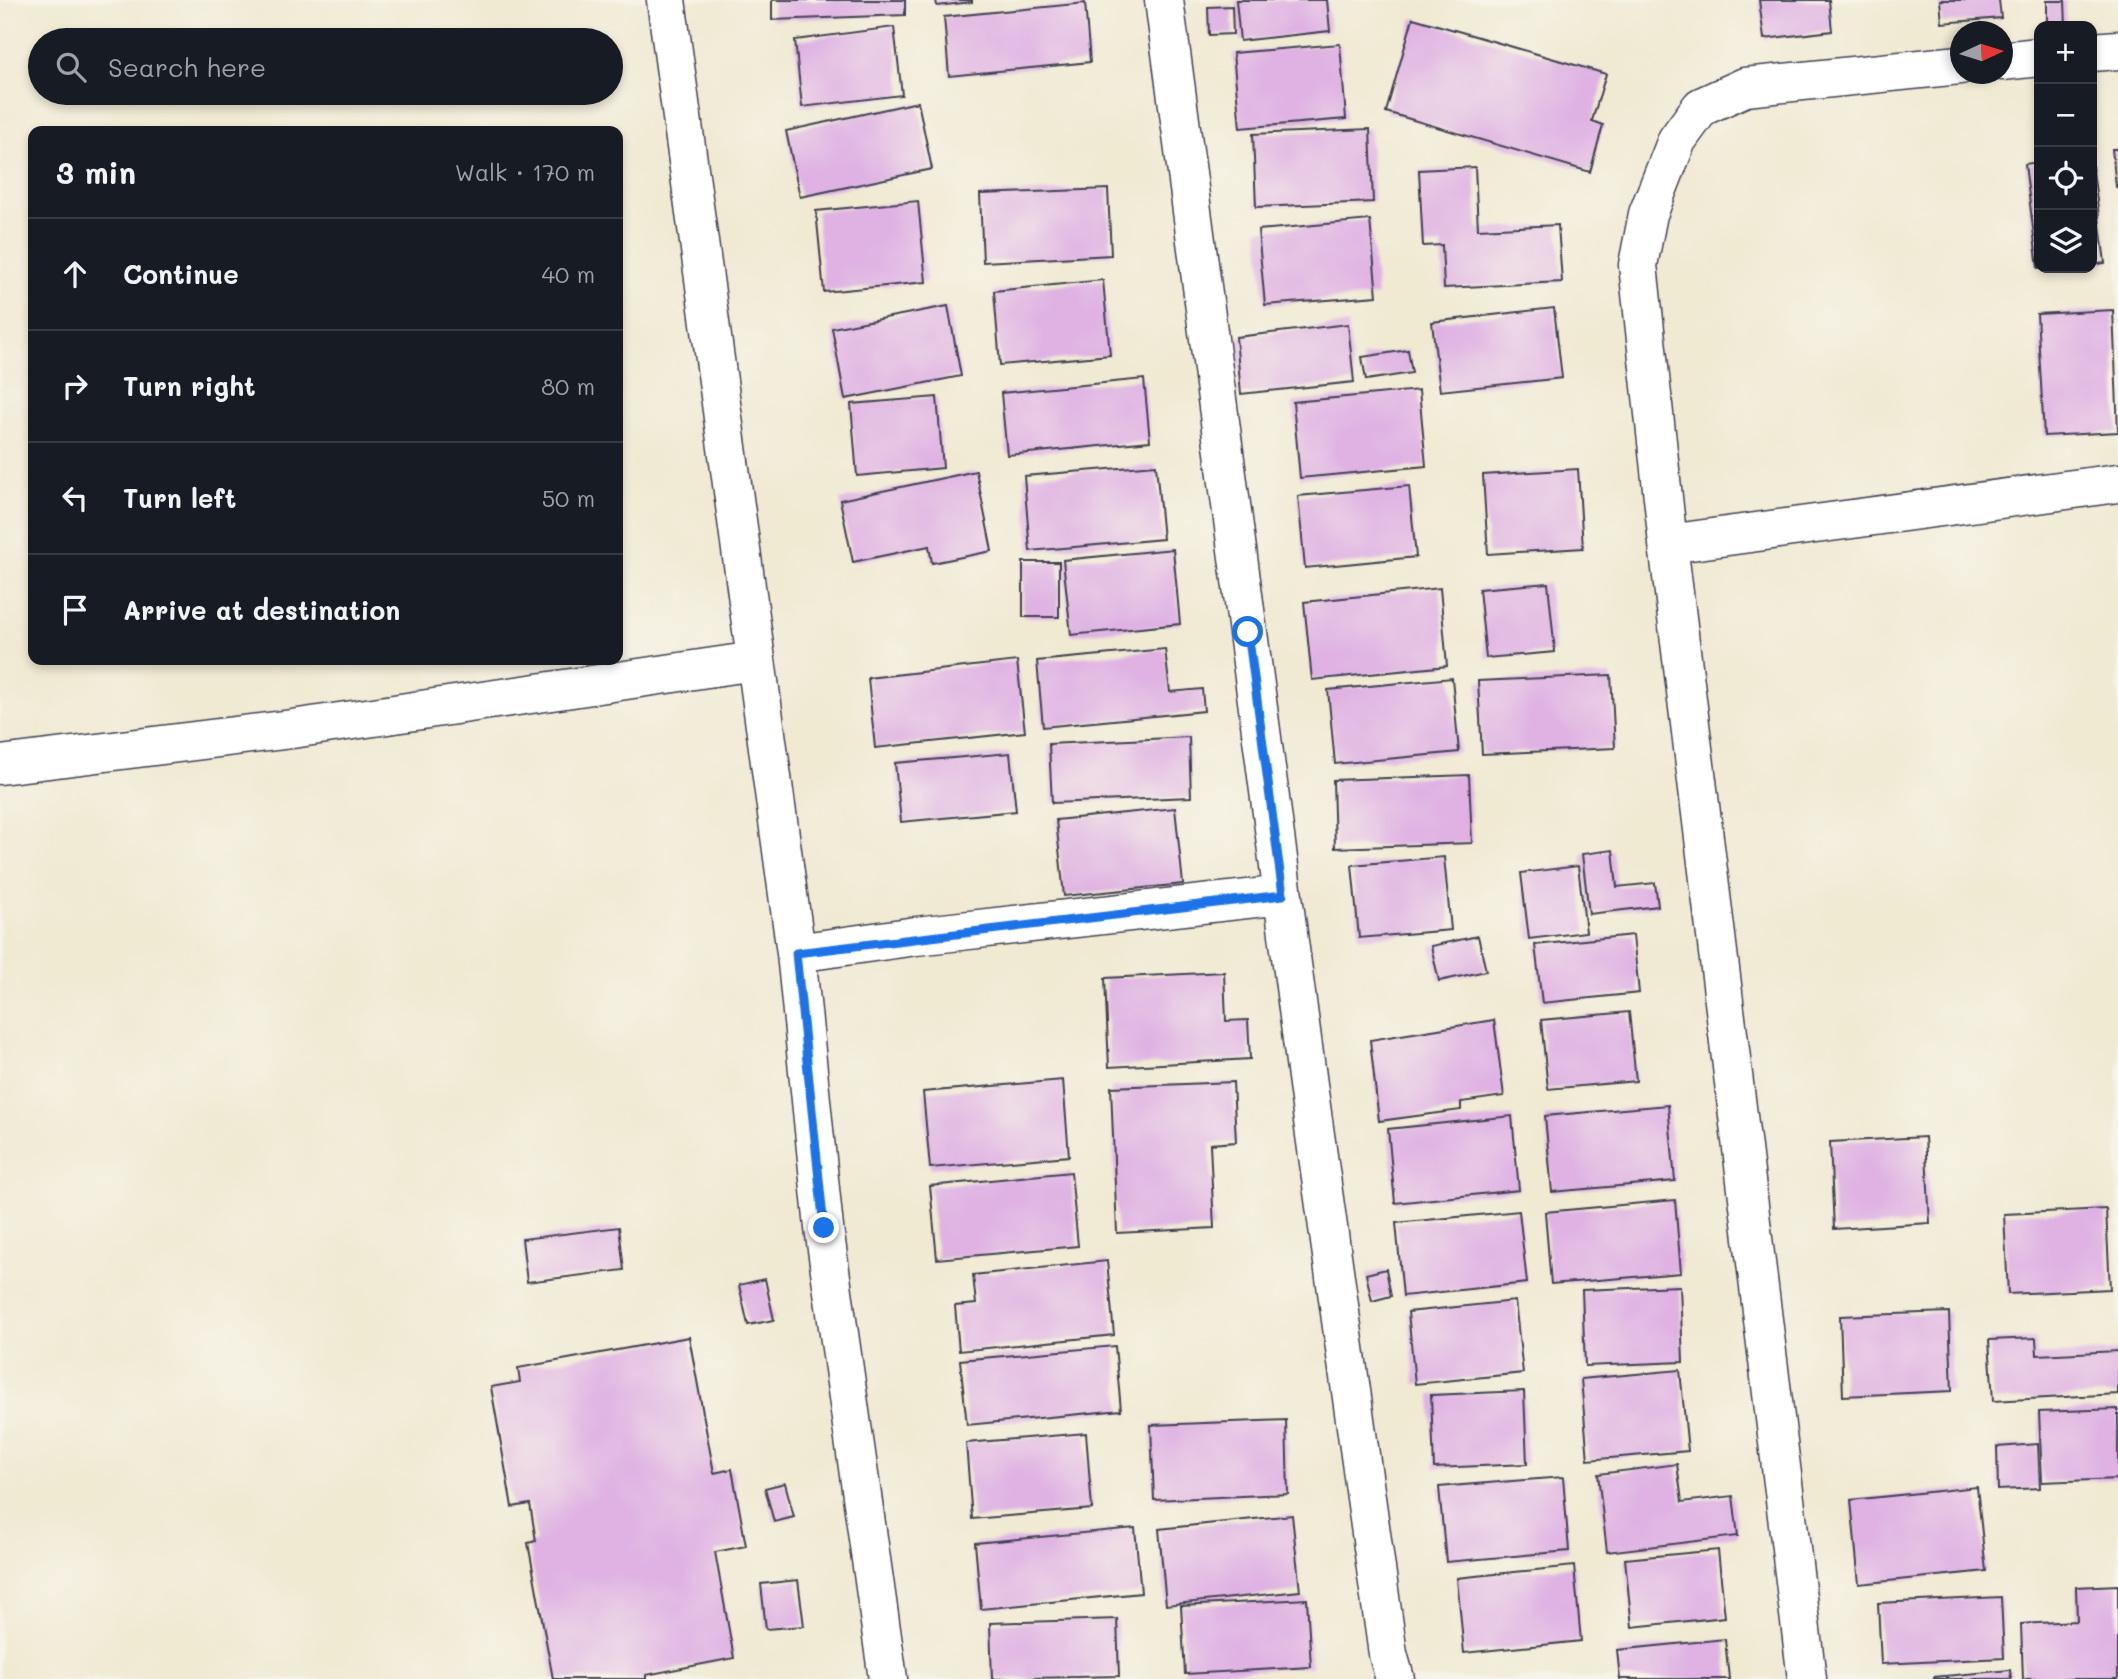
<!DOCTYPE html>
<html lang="en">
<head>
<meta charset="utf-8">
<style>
  body { margin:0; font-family:Mali,sans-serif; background:#20242c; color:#f1f3f6 }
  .controls { position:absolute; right:21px; top:21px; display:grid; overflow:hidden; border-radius:14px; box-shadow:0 4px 10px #0003 }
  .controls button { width:63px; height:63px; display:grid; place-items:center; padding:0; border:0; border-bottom:2px solid #363941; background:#171b24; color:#f1f3f6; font:35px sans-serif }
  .compass { position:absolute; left:1950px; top:21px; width:63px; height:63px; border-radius:50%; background:#171b24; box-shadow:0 4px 10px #0003; rotate:86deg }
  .stop { position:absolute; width:21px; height:21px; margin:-16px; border:5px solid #1a73e8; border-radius:50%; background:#fff }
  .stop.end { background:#1a73e8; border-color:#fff; box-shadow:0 2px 7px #0008 }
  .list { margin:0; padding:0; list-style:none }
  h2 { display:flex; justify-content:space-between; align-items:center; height:91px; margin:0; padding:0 28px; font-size:30px }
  h2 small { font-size:23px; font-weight:400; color:#9ea1a6 }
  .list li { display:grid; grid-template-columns:46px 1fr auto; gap:21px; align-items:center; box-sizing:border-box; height:112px; padding:0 28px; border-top:2px solid #363941 }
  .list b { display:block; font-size:26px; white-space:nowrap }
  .list em { font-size:23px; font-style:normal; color:#9ea1a6 }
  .icon { flex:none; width:38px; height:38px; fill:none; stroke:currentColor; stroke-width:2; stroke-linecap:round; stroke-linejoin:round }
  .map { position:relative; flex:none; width:2118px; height:1679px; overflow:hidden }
  .search { position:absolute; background:#171b24; box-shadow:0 4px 10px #0003; left:28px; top:28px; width:595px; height:77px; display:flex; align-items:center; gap:18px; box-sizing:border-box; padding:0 24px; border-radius:38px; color:#9ea1a6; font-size:26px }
  .panel { position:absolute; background:#171b24; box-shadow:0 4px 10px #0003; left:28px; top:126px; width:595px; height:539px; border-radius:14px }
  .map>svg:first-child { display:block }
  .building { fill:#dfb2e3 }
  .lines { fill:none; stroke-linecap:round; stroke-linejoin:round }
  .street-casing { stroke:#414052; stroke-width:41 }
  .street { stroke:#fff; stroke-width:38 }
  .route { stroke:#1a73e8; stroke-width:9 }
</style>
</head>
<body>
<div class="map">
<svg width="2118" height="1679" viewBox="0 0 2118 1679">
  <rect width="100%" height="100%" fill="#f7f3e8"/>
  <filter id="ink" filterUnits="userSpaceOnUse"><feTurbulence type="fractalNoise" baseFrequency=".0143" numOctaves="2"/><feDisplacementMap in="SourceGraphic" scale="14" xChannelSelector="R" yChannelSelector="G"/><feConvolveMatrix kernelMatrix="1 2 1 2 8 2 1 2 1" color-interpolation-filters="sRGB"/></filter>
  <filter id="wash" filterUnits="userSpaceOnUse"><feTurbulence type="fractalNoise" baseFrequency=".00686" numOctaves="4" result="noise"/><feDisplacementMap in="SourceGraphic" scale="28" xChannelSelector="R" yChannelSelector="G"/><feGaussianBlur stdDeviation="1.57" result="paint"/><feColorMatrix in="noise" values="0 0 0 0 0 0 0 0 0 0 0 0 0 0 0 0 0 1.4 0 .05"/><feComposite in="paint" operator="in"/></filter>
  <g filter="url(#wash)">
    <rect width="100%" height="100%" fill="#f0ead3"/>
    <g id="blocks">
      <!-- building -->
      <path class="building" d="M772 0H905V15L772 20Z
        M936 0H972V2L937 6Z
        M1236 0H1327L1330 31 1240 41Z
        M1759 0H1829L1832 31 1764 39Z
        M1940 0H1999L2001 18 1942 23Z
        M2047 1H2065L2066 26H2047Z
        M1085 3 1090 62 949 76 944 17Z
        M1232 6 1233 34 1209 35 1208 7Z
        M1413 18 1606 74 1592 121 1603 125 1590 172 1386 112Z
        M894 27 902 95 802 107 795 40Z
        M1340 44 1346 119 1240 128 1233 53Z
        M918 102 932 169 800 197 786 131Z
        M1370 129 1373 202 1256 207 1253 134Z
        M2112 149H2118V186L2116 187Z
        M2039 162V268H2038L2025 164Z
        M2092 163 2105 263 2092 265Z
        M1475 167 1478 229 1558 225 1562 282 1444 288 1442 245 1423 246 1419 170Z
        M1108 189 1111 255 983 262 980 194Z
        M918 201 926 282 824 292 816 211Z
        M1370 220 1377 296 1265 305 1258 230Z
        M1103 280 1110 355 1000 365 994 291Z
        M948 306 961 376 845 399 832 328Z
        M1554 308 1562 378 1440 391 1432 322Z
        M2113 310 2118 432 2044 436 2037 314Z
        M1348 324 1354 382 1241 394 1236 337Z
        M1408 350 1412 373 1366 380 1362 357Z
        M1144 379 1150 441 1007 455 1001 393Z
        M1419 390 1426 466 1300 478 1293 402Z
        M937 397 943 468 857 476 851 404Z
        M1156 465 1163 539 1030 551 1024 476Z
        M1578 469 1583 548 1488 554 1483 475Z
        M976 471 992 551 932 563 929 546 853 562 840 500Z
        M1409 486 1416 557 1305 568 1298 496Z
        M1173 549 1180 624 1071 635 1063 560Z
        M1023 562H1059V617H1023Z
        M1548 583 1555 652 1486 658 1479 589Z
        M1440 588 1447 666 1312 680 1304 602Z
        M1165 649 1170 692 1202 689 1204 711 1043 727 1037 661Z
        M1017 661 1025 732 875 748 868 678Z
        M1611 675 1615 748 1482 754 1478 681Z
        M1452 678 1459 752 1335 764 1328 690Z
        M1189 737 1191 797 1052 803 1049 744Z
        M1010 753 1016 811 901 822 895 763Z
        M1469 775 1472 843 1335 848 1333 780Z
        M1175 808 1183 884 1064 896 1056 820Z
        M1613 850 1617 887 1655 883 1658 906 1589 914 1582 854Z
        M1444 857 1451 930 1359 938 1352 865Z
        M1578 866 1586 932 1529 939 1521 873Z
        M1633 935 1639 993 1542 1003 1535 945Z
        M1478 936 1486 971 1439 981 1431 946Z
        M1224 972 1226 1021 1248 1020 1250 1059 1109 1067 1105 978Z
        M1629 1012 1636 1081 1548 1089 1541 1020Z
        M1494 1020 1504 1096 1461 1102V1110L1379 1121 1370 1040Z
        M1063 1080 1069 1156 930 1168 923 1092Z
        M1233 1082 1236 1142 1210 1144 1214 1228 1117 1233 1111 1087Z
        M1668 1105 1675 1181 1552 1192 1545 1116Z
        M1512 1116 1519 1190 1395 1203 1388 1129Z
        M1925 1137 1930 1223 1834 1229 1830 1142Z
        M1071 1172 1078 1246 937 1259 930 1186Z
        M1675 1200 1681 1273 1551 1284 1545 1212Z
        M2106 1209 2110 1289 2008 1294 2004 1214Z
        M1519 1211 1527 1283 1403 1296 1396 1223Z
        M619 1227 624 1270 527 1282 522 1239Z
        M1107 1261 1114 1335 959 1351 955 1306 976 1304 973 1275Z
        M1386 1269 1391 1296 1372 1301 1366 1274Z
        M765 1279 774 1320 748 1325 739 1285Z
        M1680 1286 1683 1362 1585 1366 1582 1290Z
        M1515 1301 1523 1373 1415 1384 1408 1312Z
        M1949 1312 1952 1391 1843 1396 1840 1316Z
        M689 1337 714 1473 732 1469 746 1546 715 1552 734 1658 646 1675V1679H553L528 1543 536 1541 530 1504 512 1507 491 1387 520 1382 518 1368Z
        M2036 1338 2037 1355 2118 1351V1394L1993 1401 1989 1340Z
        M1115 1346 1121 1410 967 1425 960 1360Z
        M1680 1370 1688 1451 1588 1460 1581 1379Z
        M1524 1391 1527 1464 1434 1468 1431 1395Z
        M2118 1409V1479L2042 1482 2039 1412Z
        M1286 1420 1288 1494 1154 1500 1151 1425Z
        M1086 1433 1092 1509 972 1519 966 1443Z
        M2038 1444 2040 1488 1998 1490 1997 1447Z
        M1677 1464 1682 1502 1733 1496 1738 1536 1607 1552 1598 1474Z
        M1563 1477 1569 1551 1446 1562 1439 1487Z
        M785 1483 794 1517 774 1522 765 1488Z
        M1977 1487 1986 1571 1859 1584 1851 1500Z
        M1292 1515 1300 1591 1166 1605 1159 1529Z
        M1135 1528 1141 1593 981 1609 975 1543Z
        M1718 1550 1725 1617 1632 1627 1625 1559Z
        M1574 1566 1581 1641 1464 1653 1457 1578Z
        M798 1580 804 1626 766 1629 761 1584Z
        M2118 1585V1679H2023L2021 1624 2077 1621 2076 1587Z
        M2001 1597 2004 1658 1881 1664 1878 1603Z
        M1307 1599 1311 1667 1185 1674 1181 1606Z
        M1117 1619 1119 1676 992 1679 990 1623Z
        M1725 1639 1729 1679H1620L1617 1650Z
        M2010 1670 2011 1679H1934V1677Z"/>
    </g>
  </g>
  <g filter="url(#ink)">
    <use href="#blocks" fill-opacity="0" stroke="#414052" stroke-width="2"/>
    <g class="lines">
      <!-- street casing -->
      <g class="street-casing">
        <path id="street" d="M666 0 796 953
          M1164 0 1309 1092 1388 1654 1395 1679
          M2092 52 2118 50
          M2002 61 2039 57
          M1668 544 2118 483
          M0 765 292 729 755 661
          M888 1679 824 1228 796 953 916 936 1283 895
          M1807 1679 1668 544 1638 265 1648 214 1677 140 1701 107 1745 87 1960 65"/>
      </g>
      <!-- street -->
      <use href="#street" class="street"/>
    </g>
  </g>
  <g class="lines" filter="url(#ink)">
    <!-- route -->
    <path class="route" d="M824 1228 796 953 1283 895 1248 632"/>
  </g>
</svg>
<div class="controls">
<button>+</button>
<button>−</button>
<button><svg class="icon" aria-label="locate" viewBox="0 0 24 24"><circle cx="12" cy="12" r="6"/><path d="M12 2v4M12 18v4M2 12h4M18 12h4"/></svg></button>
<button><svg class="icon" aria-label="layers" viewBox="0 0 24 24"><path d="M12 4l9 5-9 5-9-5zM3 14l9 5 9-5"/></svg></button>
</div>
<svg class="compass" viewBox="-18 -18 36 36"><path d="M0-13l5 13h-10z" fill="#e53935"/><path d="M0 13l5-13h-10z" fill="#9ea1a6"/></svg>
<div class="stop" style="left:1248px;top:632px"></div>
<div class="stop end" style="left:824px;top:1228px"></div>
<div class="search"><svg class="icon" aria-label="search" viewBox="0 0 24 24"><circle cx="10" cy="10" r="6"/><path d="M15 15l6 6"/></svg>Search here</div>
<section class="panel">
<h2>3 min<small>Walk · 170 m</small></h2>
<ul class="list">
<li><svg class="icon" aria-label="ahead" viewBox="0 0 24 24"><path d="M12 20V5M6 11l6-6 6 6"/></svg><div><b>Continue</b></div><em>40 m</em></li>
<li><svg class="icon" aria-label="right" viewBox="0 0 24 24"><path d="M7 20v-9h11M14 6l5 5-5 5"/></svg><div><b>Turn right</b></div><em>80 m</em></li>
<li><svg class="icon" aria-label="left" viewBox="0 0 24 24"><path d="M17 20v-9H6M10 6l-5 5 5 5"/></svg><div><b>Turn left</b></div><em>50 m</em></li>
<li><svg class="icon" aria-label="arrive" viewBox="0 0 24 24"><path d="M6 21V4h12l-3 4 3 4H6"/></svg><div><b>Arrive at destination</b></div></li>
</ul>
</section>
</div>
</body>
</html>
